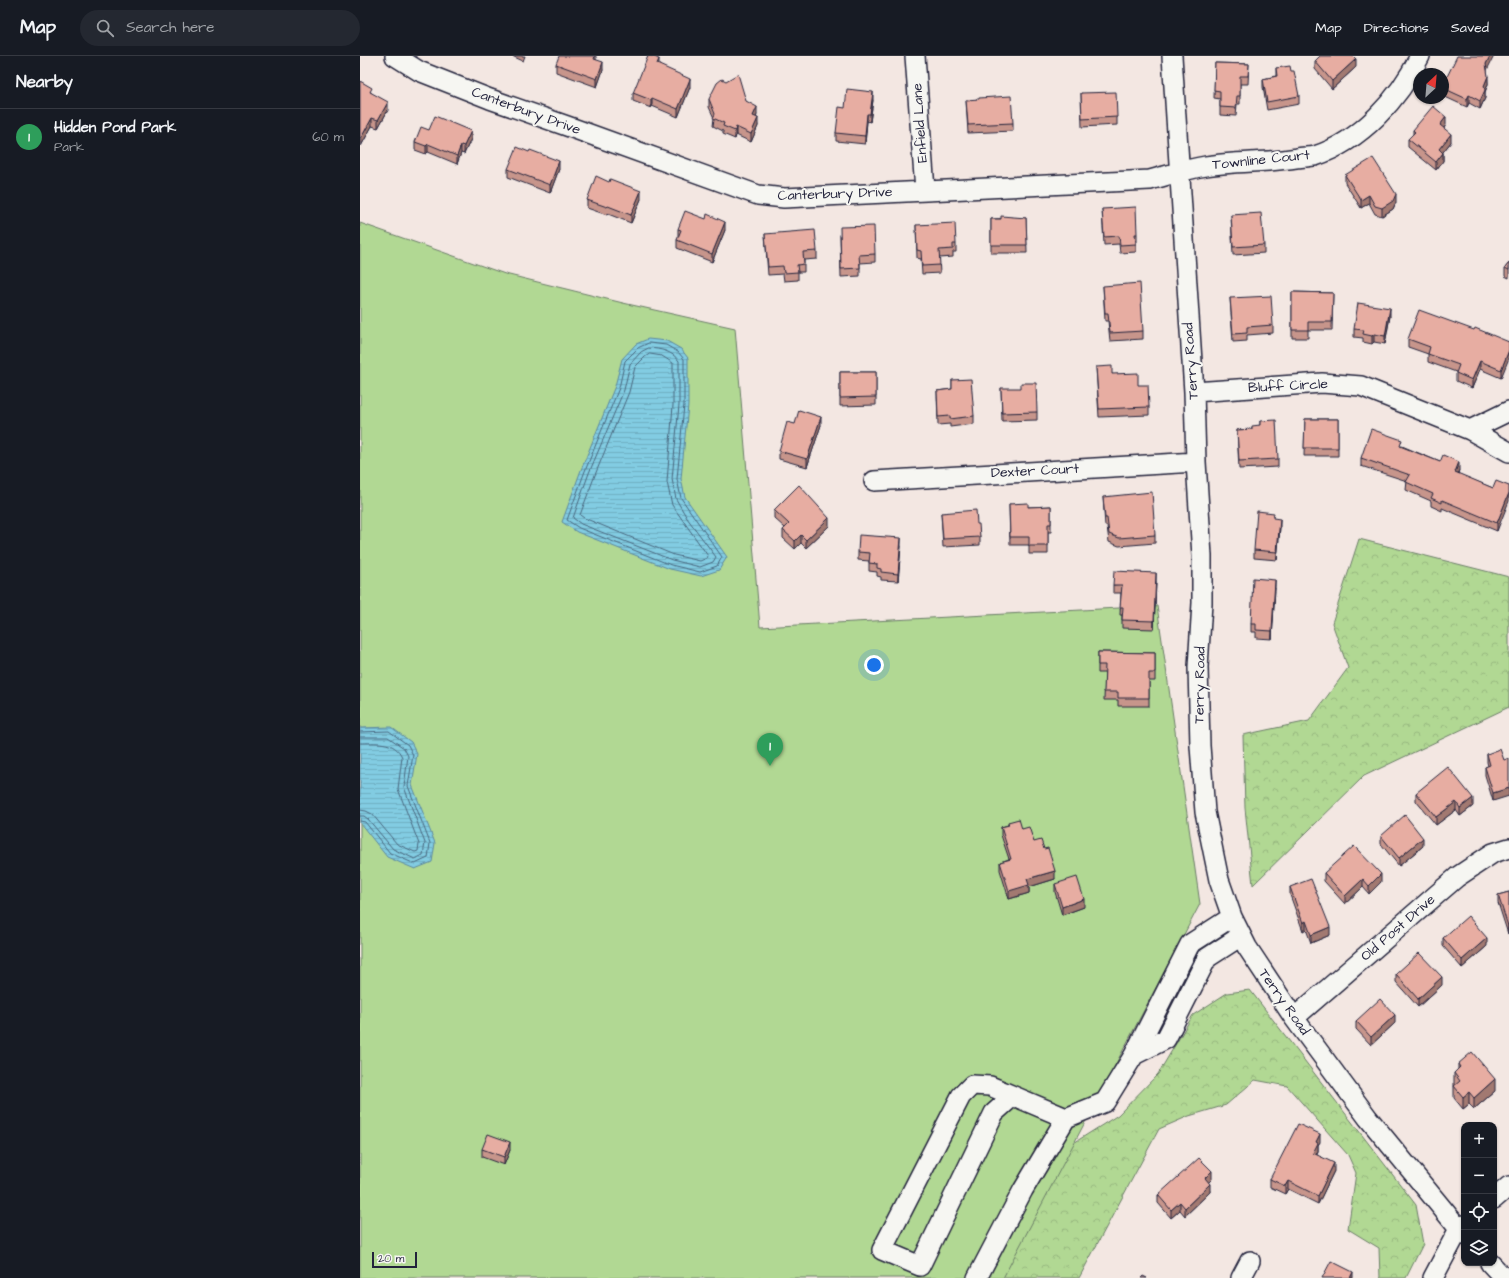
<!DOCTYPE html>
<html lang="en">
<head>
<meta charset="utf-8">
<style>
  body { margin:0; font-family:"Architects Daughter",sans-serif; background:#242831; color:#f1f3f6 }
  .controls { position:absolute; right:12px; bottom:12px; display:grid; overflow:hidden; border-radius:8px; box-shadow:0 1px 3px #0004 }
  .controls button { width:36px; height:36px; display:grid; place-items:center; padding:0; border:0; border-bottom:1px solid #363941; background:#171b24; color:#f1f3f6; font:20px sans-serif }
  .compass { position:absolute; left:1053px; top:12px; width:36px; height:36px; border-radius:50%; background:#171b24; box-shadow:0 1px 3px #0004; rotate:26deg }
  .scale { position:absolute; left:12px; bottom:10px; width:45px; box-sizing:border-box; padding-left:4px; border:2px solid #22223b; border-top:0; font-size:11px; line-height:14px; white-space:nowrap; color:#22223b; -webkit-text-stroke:3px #f6f6f2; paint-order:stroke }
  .you { position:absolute; left:514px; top:609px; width:14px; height:14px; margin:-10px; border:3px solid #fff; border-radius:50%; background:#1a73e8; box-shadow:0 0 0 6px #1a73e833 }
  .badge { display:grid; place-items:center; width:26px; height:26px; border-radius:50%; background:#1f6fb2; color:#fff; font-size:13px; font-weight:700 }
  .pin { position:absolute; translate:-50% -33px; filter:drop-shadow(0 1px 2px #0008) }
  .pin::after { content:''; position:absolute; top:21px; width:14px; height:12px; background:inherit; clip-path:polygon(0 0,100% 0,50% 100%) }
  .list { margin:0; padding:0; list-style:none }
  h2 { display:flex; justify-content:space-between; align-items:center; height:52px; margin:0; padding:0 16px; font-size:17px }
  h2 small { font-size:13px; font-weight:400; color:#9ea1a6 }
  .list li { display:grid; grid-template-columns:26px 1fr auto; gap:12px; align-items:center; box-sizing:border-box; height:56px; padding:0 16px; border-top:1px solid #363941 }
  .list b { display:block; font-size:15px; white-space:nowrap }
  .list p { margin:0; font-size:13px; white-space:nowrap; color:#9ea1a6 }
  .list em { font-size:13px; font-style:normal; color:#9ea1a6 }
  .icon { flex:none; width:22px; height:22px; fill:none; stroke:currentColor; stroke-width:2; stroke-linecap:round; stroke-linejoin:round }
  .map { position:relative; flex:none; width:1149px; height:1222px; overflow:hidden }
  header { display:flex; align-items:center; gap:24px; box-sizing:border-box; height:56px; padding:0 20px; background:#171b24; border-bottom:1px solid #363941 }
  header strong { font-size:19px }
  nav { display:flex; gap:22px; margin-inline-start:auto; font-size:14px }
  .search { width:280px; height:36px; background:#242831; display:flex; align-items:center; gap:10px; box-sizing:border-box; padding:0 14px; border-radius:22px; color:#9ea1a6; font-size:15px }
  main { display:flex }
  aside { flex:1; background:#171b24 }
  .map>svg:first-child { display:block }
  .forest { fill:url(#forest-crowns); stroke:#6a7d67 }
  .green { fill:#b1d893; stroke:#6a7d67 }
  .water { fill:url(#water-rules); stroke:#5c889f }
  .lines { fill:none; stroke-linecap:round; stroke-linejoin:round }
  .shore { stroke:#48667e; stroke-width:1 }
  .minor-casing { stroke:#22223b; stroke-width:22 }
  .minor { stroke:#f6f6f2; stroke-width:19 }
  .wall { fill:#c7958b; stroke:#22223b }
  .shaded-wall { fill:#a27971; stroke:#22223b }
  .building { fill:#e7ada2; stroke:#22223b }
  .labels { text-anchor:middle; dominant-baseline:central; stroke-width:4; stroke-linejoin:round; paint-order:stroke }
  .street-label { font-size:14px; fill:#22223b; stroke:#f6f6f2 }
</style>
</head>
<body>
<header>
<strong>Map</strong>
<div class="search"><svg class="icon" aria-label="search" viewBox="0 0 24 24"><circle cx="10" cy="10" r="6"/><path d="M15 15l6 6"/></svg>Search here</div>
<nav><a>Map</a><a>Directions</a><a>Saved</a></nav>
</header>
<main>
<aside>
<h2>Nearby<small></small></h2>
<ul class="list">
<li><span class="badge" style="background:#2e9e5b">1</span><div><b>Hidden Pond Park</b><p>Park</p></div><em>60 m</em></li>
</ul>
</aside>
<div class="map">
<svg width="1149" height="1222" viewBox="0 0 1149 1222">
  <defs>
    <pattern id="forest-crowns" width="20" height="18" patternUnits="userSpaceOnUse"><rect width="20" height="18" fill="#b1d893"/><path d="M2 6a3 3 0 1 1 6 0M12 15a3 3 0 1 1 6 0" fill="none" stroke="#98b980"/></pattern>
    <pattern id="water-rules" width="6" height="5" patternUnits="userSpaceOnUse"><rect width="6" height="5" fill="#82cce2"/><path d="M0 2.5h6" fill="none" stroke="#70afc3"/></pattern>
  </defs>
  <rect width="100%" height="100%" fill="#f3e7e2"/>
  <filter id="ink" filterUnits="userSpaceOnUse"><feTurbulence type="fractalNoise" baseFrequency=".025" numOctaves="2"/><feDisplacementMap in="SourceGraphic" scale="8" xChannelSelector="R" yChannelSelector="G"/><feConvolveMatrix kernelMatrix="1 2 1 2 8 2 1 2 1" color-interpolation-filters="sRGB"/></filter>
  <g filter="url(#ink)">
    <!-- forest -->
    <path class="forest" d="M999 483 1149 521V651L1004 720 893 829 885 752 883 679 949 665 988 612 972 567Z
      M890 934 1056 1149 1063 1188 1046 1222H1020L1019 1192 988 1173 996 1117 988 1099 927 1030 895 1024 866 1049 829 1060 799 1073 719 1222H635L701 1095 758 1059 798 1018 833 959 867 937Z"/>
    <!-- green -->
    <path class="green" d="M0 167 145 218 263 247 375 272 400 571 797 550 840 848 643 1222H0Z"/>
    <!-- water -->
    <path class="water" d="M288 283 307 285 321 293 328 302V349L321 423 325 441 367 501 359 514 341 520 310 513 217 476 202 466 221 414 255 330 262 303 276 288Z
      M31 671 51 686 57 698 52 729 75 787 72 806 55 813 27 801 0 767V672Z"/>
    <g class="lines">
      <!-- shore -->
      <path class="shore" d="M289 287 306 289 318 296 324 303V349L317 423 321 442 362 501 357 510 340 516 311 509 219 472 207 464 225 415 259 332 265 305 278 292Z
        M289 292C301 293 312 295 319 305V349L312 423 316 443 327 462 356 501 353 506 340 511 312 504 221 468 213 462 229 417 264 334 270 308 281 296Z
        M290 298 302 300 313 307V349L307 426 312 449 348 500 347 502 340 505 314 499 224 462 220 459 235 419 269 336 275 311 285 301Z
        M0 676 29 675 48 689 53 699 48 730 70 787 68 802 55 808 30 797 5 766 0 765
        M0 681H28L44 692 48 700 44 731 65 787 63 799 55 803 33 793 8 763 4 760H0
        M0 687C15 687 35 684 42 701L38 733 59 788 58 795 55 796 37 788 12 758 6 755 0 754"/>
      <!-- minor casing -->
      <g class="minor-casing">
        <path id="minor" d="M35 0 59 15 130 43 207 70 398 139 424 142 790 124C809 119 827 113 846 110 876 105 907 107 937 102 942 101 949 101 955 100 1001 85 1039 43 1060 0
          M555 0 565 134
          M812 0 834 336 836 406 842 500V547L838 611 840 690 845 756 859 824 872 861 887 891 934 962 1008 1062 1104 1179
          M834 336 962 327 1001 330 1110 374 1149 396
          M1110 374 1149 355
          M514 425 836 406
          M934 962 1097 821 1133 797 1149 792
          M774 999 806 983 847 902 881 880
          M653 1040 634 1057 560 1210 522 1194 601 1040 612 1029 630 1030 706 1062
          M1134 1143 1149 1130
          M1130 1207 1144 1222
          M617 1222 663 1134 706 1062 745 1046 774 999 830 888 872 861
          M881 1222 890 1205
          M1073 1222 1099 1173 1104 1169"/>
      </g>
      <!-- minor -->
      <use href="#minor" class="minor"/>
    </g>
    <!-- wall -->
    <path class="wall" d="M152 0H165L163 5Z
      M236 0V3L243 14 237 31 196 16V8Z
      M955 5 996 11 972 33 955 13Z
      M855 7 889 8 888 28H880V48H877L876 60 860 59V43L854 42Z
      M299 9 330 31 318 61 292 50 291 52 273 45V37Z
      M916 12 931 15 939 40V48L907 54 903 31V23L916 20Z
      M1127 14 1128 28 1125 36V42L1120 53 1109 47 1107 51 1083 40V32Z
      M0 25 28 54 18 72 12 70 1 90 0 89Z
      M721 37 757 61V69L722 71Z
      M349 43 386 45 397 59 396 61 398 70 391 86 376 79 375 83 363 78V75L353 70 354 62 349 51Z
      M513 44 510 66 507 65 505 88 476 85V77L485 52Z
      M606 44 653 67V75L608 77Z
      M1086 69 1084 72 1091 86 1083 96V105L1076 114 1048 91V83L1053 78V74Z
      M69 74 111 83 104 98 101 97 97 108 68 96 66 98 55 94V86Z
      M148 113H199L190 137 148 121Z
      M985 119 1036 146 1033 153 1022 160 1015 158 1009 147 1001 152 985 127Z
      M281 143 271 167 248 158 247 159 227 152V144Z
      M742 153 777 178V186H776V196L760 197 759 188 744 189Z
      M871 159 904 189V197L873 199Z
      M666 162 667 197H631V163Z
      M556 169 596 188V196H593V201L579 202 580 217 562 218 561 203 557 202Z
      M318 173 365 174 352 206 317 192V184L319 181H318Z
      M405 178 457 195V203L444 204V216H438V224L424 225 423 218 408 219Z
      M480 179 515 198V206L500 207V220L481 221Z
      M1149 207V222L1145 220V212Z
      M743 230 783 275V283L750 285 748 265H745Z
      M932 236 973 237 972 274H948V282H932Z
      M870 242 913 269V277L887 279V285L873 286Z
      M1030 260 1025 288 1014 286 1012 288 1003 286V282L994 281V273Z
      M1048 283 1149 286 1141 322 1120 313 1112 332 1096 325V316L1068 306V298L1048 291Z
      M736 311 778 329 789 351V359L739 361Z
      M480 316H516V349L480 350Z
      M592 324 614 360V368L590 371V368L578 369 577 335 592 333Z
      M641 332 677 356V364L642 365Z
      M945 363H978V400H944Z
      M900 365 918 403V411L879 413 877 374 892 373 900 369Z
      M435 368 461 369 447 411 419 403V395Z
      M1042 390 1099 414 1098 418 1133 432 1149 430 1137 475 1082 452V455L1071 450V445L1046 434 1047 425 1001 410V402Z
      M743 441 795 479V487L759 490 749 486 747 470H745Z
      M649 448 668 451 691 450V476H688V498H669V489H650Z
      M414 454 469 470 446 492 441 487 435 493 423 482V474L425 472 414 462Z
      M581 457 617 468 620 481V489L583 491Z
      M920 471 917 504 894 502V494Z
      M541 490 538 525 521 524V521L517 520V516L509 515V505L498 504V496Z
      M796 525 794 573 762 572V559H760L761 537H753V529Z
      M915 532 912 583 896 582V576H891V568Z
      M738 596 795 597V625H789V650H758V644H744L745 617H738Z
      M1127 698 1144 704 1133 745 1125 719V711L1128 710 1127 706Z
      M1056 737 1113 750 1100 760 1096 754 1076 769 1056 745Z
      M648 766 662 773 674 786 684 793 695 823 669 831V837L649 843 640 814V806L649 803 641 779V771L648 769Z
      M1021 780 1063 790 1039 810 1021 788Z
      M964 817 1021 826 1009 838 1003 831 985 848 964 825Z
      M695 828 724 851 702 859 695 836Z
      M930 831 970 879 951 887 946 873 943 875 930 839Z
      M1149 836 1148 878 1138 847V839Z
      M1083 882 1127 890 1102 912 1083 890Z
      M1036 918 1082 929 1058 951 1036 926Z
      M996 965 1035 967 1011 989 996 973Z
      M1098 1008 1135 1035 1114 1053 1109 1048 1103 1053 1094 1042V1017L1098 1014Z
      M960 1086 958 1089V1095L957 1099 974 1115 958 1148 928 1133 925 1138 910 1131V1123Z
      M122 1093 150 1094 144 1109 122 1101Z
      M852 1123 848 1126 850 1136 825 1160 820 1154 811 1162 798 1147V1139Z"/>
    <!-- shaded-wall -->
    <path class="shaded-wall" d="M1130 0H1134L1126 16V8Z
      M299 3V11L297 8Z
      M996 3V11L972 33V25Z
      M243 6V14L237 31V23Z
      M1128 20V28L1125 36V42L1120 53V45L1124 30Z
      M330 23V31L318 61V53Z
      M513 36V44L510 66V58Z
      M1109 39V47L1107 51V43Z
      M292 42V50L291 52V44Z
      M28 46V54L18 72V64Z
      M397 51V59L393 68V60Z
      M507 58V65L505 88V80Z
      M1086 61V69L1080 77V69Z
      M12 62V70L1 90V82Z
      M398 62V70L391 86V78Z
      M376 71V79L375 83V75Z
      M111 75V83L104 98V90Z
      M1091 78V86L1079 101V93Z
      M68 88V96L66 98V90Z
      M101 89V97L97 108V100Z
      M1083 97V105L1076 114V106Z
      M199 105V113L190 137V129Z
      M281 135V143L271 167V159Z
      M1036 138V146L1033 153 1022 160V152Z
      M1009 139V147L1001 152V144Z
      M365 166V174L352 206V198Z
      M1030 252V260L1025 288V280Z
      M1014 278V286L1012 288V280Z
      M1149 294V302L1141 322V314Z
      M1120 305V313L1112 332V324Z
      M461 361V369L447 411V403Z
      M1099 406V414L1095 424V416Z
      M1149 437V445L1137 475V467Z
      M469 462V470L446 492V484Z
      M920 463V471L917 504V496Z
      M441 479V487L435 493V485Z
      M541 482V490L538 525V518Z
      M796 517V525L794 573V565Z
      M915 524V532L912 583V575Z
      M1149 732V740L1133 745V737Z
      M1113 742V750L1100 760V752Z
      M1096 746V754L1076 769V761Z
      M1063 782V790L1039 810V802Z
      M695 815V823L669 831V837L649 843V835L667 823Z
      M1021 818V826L1009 838V830Z
      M1003 823V831L985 848V840Z
      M724 843V851L702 859V851Z
      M946 865V873L943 875V867Z
      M1149 869V877L1148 878V870Z
      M970 871V879L951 887V879Z
      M1127 882V890L1102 912V904Z
      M1082 921V929L1058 951V943Z
      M1035 959V967L1011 989V981Z
      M1135 1023V1035L1114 1053V1042Z
      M1109 1036V1048L1103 1053V1041Z
      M960 1078V1086L958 1089V1095L953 1105V1097L956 1086Z
      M150 1086V1094L144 1109V1101Z
      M974 1107V1115L958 1148V1140Z
      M852 1115V1123L845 1130V1122Z
      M928 1125V1133L925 1138V1130Z
      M850 1128V1136L825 1160V1152Z
      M820 1146V1154L811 1162V1154Z
      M993 1216V1222H990Z"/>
    <!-- building -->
    <path class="building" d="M199 0H235L234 3 243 6 237 23 196 8Z
      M288 0H292L299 3 297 8 330 23 318 53 292 42 291 44 273 37Z
      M960 0H993L996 3 972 25 955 5Z
      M1097 0H1130L1126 8 1128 20 1124 30 1125 34 1120 45 1109 39 1107 43 1083 32V29Z
      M855 7 889 8 888 20H880V40H877L876 52 860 51V35L854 34Z
      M930 10 931 15H934L939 40 907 46 903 23 917 20 916 12Z
      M378 18 386 45 397 51 393 60 398 62 391 78 376 71 375 75 363 70 364 67 353 62 355 58 349 43 357 27 362 23 366 25Z
      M0 25 12 32 10 36 28 46 18 64 12 62 1 82 0 81Z
      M487 33 513 36 510 58H507L505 80 476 77 479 51 485 52Z
      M756 36 757 61 722 63 721 37Z
      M651 40 653 67 608 69 606 44 619 43V42Z
      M1073 50 1086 61 1080 69 1091 78 1079 93 1083 97 1076 106 1048 83 1055 76 1053 74Z
      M75 60 111 75 104 90 101 89 97 100 68 88 66 90 55 86 61 71 69 74Z
      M157 91 169 96 170 94 199 105 190 129 148 113Z
      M1013 102 1036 138 1033 145 1022 152 1015 150 1009 139 1001 144 985 119Z
      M236 120 249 126 250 123 281 135 271 159 248 150 247 151 227 144Z
      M776 151 777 178H775L776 188 760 189 759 180 744 181 742 153Z
      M325 155 346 163 347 158 365 166 352 198 317 184 321 174 318 173Z
      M901 157 904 189 873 191 871 159Z
      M641 160 666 162 667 189H631V163H641Z
      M595 167 596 188H593V193L579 194 580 209 562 210 561 195 557 194 556 169Z
      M514 170 515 198 499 199 500 212 481 213 480 171Z
      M455 174 457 195 443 196 444 208 437 209 438 216 424 217 423 210 408 211 405 178Z
      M1149 207V214L1145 212Z
      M780 227 783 275 750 277 748 257H745L743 230Z
      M932 236 973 237 972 266H948V274H932Z
      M911 240 913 269 887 271V277L873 278 870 242Z
      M998 247 1030 252 1025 280 1014 278 1012 280 1003 278 1004 274 994 273Z
      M1059 254 1114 274 1115 272 1149 286V294L1141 314 1120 305 1112 324 1096 317 1099 309 1068 298 1070 291 1048 283Z
      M752 310V318L778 317V329H788L789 351 739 353 736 311Z
      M480 316H516V341L480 342Z
      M611 323 614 360 590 363V360L578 361 577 335 592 333V324Z
      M661 327H676L677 356 642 357 641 332H661Z
      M439 354 461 361 447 403 419 395 427 366 435 368Z
      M945 363H978V392H944Z
      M916 364 918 403 879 405 877 374 892 373V370L900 369V365Z
      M1011 373 1042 384 1040 390 1080 406 1083 399 1099 406 1095 416 1133 432 1136 425 1149 430V437L1137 467 1082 444V447L1071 442 1073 438 1046 426 1050 419 1001 402Z
      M439 429 469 462 446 484 441 479 435 485 423 474 429 468 414 454Z
      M792 436 795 479 759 482 749 478 747 462H745L743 441Z
      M668 447V451L691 450V468H688V490H669V481H650L649 448Z
      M616 454 617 468H619L620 481 583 483 581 457Z
      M897 455 914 457 913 462 920 463 917 496 894 494Z
      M499 479 541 482 538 518 521 516V513L517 512V508L509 507 510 497 498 496Z
      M754 515 796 517 794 565 762 564 763 551H760L762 529H753Z
      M893 522 915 524 912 575 896 574V568H891Z
      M738 596 795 597V617H789V642H758V636H744L745 609H738Z
      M1140 693 1144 704 1149 702V732L1133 737 1125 711 1130 709 1127 698Z
      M1088 711 1113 742 1100 752 1096 746 1076 761 1056 737Z
      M1045 759 1063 782 1039 802 1021 780Z
      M659 763 662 773 669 771 674 786 681 784 684 793 688 792 695 815 667 823 669 829 649 835 640 806 651 803 641 771 649 769 648 766Z
      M994 790 1021 818 1009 830 1003 823 985 840 964 817Z
      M717 821 724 843 702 851 695 828Z
      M951 823 970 871 951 879 946 865 943 867 930 831Z
      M1149 836V869L1148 870 1138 839Z
      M1108 860 1127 882 1102 904 1083 882Z
      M1059 897 1082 921 1058 943 1036 918Z
      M1020 943 1035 959 1011 981 996 965Z
      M1112 996 1135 1023 1114 1042 1109 1036 1103 1041 1094 1030 1100 1025 1094 1017 1100 1011 1098 1008Z
      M938 1068 960 1078 956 1086 958 1087 953 1097 974 1107 958 1140 928 1125 925 1130 910 1123Z
      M128 1078 150 1086 144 1101 122 1093Z
      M839 1102 852 1115 845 1122 850 1128 825 1152 820 1146 811 1154 798 1139Z
      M971 1205 993 1216 990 1222H962Z
      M783 1220 787 1222H781Z"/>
  </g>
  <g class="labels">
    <!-- street labels -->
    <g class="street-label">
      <text transform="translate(166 55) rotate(20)">Canterbury Drive</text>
      <text transform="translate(560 67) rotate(-94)">Enfield Lane</text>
      <text transform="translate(901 104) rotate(-6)">Townline Court</text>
      <text transform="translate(475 138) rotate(-2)">Canterbury Drive</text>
      <text transform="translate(831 305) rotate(-94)">Terry Road</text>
      <text transform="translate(928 330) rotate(-3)">Bluff Circle</text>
      <text transform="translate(675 415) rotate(-3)">Dexter Court</text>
      <text transform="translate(840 629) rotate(-89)">Terry Road</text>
      <text transform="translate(1038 872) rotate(-41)">Old Post Drive</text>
      <text transform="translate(924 946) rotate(55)">Terry Road</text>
    </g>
  </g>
</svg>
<div class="controls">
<button>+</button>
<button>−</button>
<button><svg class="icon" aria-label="locate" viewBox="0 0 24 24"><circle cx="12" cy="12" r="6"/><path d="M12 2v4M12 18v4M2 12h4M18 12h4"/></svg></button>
<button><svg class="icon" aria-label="layers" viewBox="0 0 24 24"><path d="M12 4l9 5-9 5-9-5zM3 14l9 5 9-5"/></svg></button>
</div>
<svg class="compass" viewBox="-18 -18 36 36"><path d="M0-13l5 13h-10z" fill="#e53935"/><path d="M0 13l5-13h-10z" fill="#9ea1a6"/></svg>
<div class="scale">20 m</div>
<div class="you"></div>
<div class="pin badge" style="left:410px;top:710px;background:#2e9e5b">1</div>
</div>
</main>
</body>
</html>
